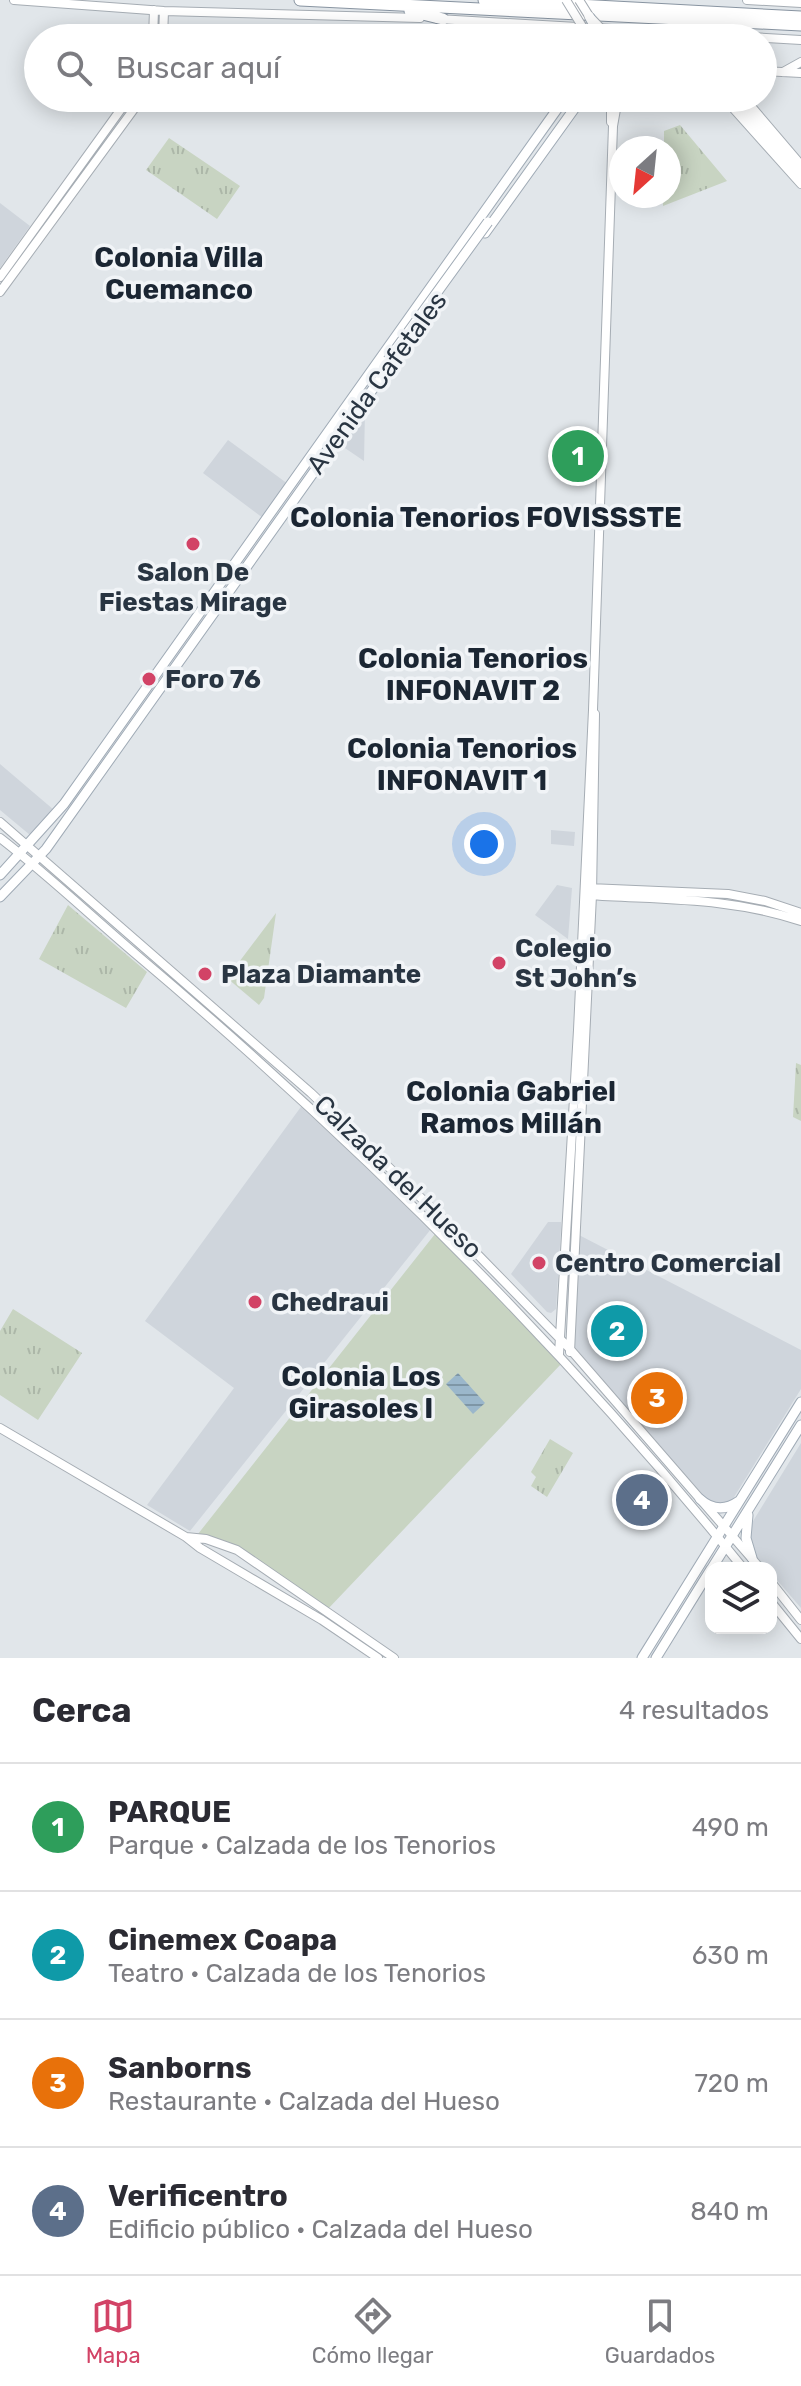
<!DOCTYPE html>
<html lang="es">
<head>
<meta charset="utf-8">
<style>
  body { margin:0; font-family:Rubik,sans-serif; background:#f7f7f7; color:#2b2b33 }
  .controls { position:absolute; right:24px; bottom:24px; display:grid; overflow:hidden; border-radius:16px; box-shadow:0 4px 20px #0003 }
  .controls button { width:72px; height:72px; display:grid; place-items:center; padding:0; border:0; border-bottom:2px solid #e1e1e2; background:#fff; color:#2b2b33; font:40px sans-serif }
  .compass { position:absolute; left:609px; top:136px; width:72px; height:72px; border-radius:50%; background:#fff; box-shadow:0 4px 20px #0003; rotate:207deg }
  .you { position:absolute; left:484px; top:844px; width:28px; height:28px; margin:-20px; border:6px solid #fff; border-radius:50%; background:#1a73e8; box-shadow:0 0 0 12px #1a73e833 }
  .badge { display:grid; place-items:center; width:52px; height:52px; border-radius:50%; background:#d24366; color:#fff; font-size:26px; font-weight:700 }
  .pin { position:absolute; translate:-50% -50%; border:4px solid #fff; box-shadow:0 2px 8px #0006 }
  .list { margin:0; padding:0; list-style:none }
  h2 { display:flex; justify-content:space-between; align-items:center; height:104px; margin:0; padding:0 32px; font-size:34px }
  h2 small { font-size:26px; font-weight:400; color:#7c7c81 }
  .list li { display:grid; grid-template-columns:52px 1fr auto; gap:24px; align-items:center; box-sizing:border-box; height:128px; padding:0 32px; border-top:2px solid #e1e1e2 }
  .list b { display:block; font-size:30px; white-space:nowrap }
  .list p { margin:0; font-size:26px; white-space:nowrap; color:#7c7c81 }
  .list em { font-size:26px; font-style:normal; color:#7c7c81 }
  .icon { flex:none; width:44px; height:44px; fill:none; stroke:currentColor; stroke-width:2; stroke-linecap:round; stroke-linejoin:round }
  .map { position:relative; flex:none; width:801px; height:1658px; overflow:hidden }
  .search { position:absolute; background:#fff; box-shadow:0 4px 20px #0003; left:24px; right:24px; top:24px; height:88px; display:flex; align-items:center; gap:20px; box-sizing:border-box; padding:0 28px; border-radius:44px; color:#7c7c81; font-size:30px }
  .sheet { height:616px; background:#fff }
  nav { display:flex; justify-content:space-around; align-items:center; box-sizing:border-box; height:112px; border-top:2px solid #e1e1e2; background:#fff; font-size:22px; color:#7c7c81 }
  nav a { display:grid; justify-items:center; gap:4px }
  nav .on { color:#d24366 }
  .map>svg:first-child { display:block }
  .built { fill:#cfd5dc }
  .grass { fill:#c8d4c2 }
  .park { fill:url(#park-tufts) }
  .water { fill:url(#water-rules) }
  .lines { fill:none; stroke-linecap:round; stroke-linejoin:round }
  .secondary-casing { stroke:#a6adb4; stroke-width:10 }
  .primary-casing { stroke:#a0abb6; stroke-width:11 }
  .highway-casing { stroke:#8894a1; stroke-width:13 }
  .secondary { stroke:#fff; stroke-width:8 }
  .primary { stroke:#fff; stroke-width:9 }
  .highway { stroke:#fff; stroke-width:11 }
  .secondary-bridge-casing { stroke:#a6adb4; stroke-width:10; stroke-linecap:butt }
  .primary-bridge-casing { stroke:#a0abb6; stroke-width:11; stroke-linecap:butt }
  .secondary-bridge { stroke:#fff; stroke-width:8 }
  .primary-bridge { stroke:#fff; stroke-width:9 }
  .poi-dot { fill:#d24366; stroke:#f1f4f7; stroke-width:3 }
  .labels { text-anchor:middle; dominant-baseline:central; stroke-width:7; stroke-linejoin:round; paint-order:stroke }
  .street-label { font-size:26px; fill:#293542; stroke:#f1f4f7 }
  .poi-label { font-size:26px; font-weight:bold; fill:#293542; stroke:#f1f4f7; text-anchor:start }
  .neighbourhood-label { font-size:28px; font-weight:bold; fill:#1b2633; stroke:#f1f4f7 }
</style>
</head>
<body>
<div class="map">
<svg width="801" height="1658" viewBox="0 0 801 1658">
  <defs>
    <pattern id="park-tufts" width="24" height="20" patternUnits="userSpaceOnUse" patternTransform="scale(2)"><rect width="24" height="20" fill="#c8d4c2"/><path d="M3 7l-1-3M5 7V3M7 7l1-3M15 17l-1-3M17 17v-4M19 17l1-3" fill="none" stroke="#acb7a8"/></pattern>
    <pattern id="water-rules" width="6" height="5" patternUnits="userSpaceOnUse" patternTransform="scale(2)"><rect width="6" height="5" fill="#9bb7cb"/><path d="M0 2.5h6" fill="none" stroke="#7e96a6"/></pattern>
  </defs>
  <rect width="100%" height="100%" fill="#e1e6ea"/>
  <!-- built -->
  <path class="built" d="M0 203 30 226 0 268Z
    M362 409 365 410 364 461 339 444Z
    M228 440 288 484 263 518 203 473Z
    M0 764 54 810 30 835 0 810Z
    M551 830 575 832 574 846 551 844Z
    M557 885 572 888 568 939 535 915Z
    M303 1104 431 1229 190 1531 147 1505 234 1388 145 1321Z
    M548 1222H561V1229L556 1309 551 1313 547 1312 511 1274Z
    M579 1235 801 1350V1389L731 1502 720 1506 705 1500 574 1346Z
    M801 1443V1608L771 1573V1568H767L754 1554 750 1543V1526Z"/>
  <!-- grass -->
  <path class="grass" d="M435 1234 562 1363 327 1610 235 1547 198 1534Z"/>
  <!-- park -->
  <path class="park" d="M680 125 727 181 663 206V196H669V148H664V131Z
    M169 138 240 186 217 219 146 170Z
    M564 435 591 437V477L565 475Z
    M68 905 147 972 126 1008 39 959Z
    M276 913 264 998 259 1005 227 978Z
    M796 1063 801 1065V1121L793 1117Z
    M13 1309 82 1353 38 1420 0 1395V1331Z
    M550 1439 573 1453 547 1497 531 1486 536 1477 531 1472Z"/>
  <!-- water -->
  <path class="water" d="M458 1373 485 1403 473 1414 446 1384Z"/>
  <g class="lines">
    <!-- secondary casing -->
    <g class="secondary-casing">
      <path id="secondary" d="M14 0 164 11 420 18
        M747 0 801 3
        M438 19 801 40
        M153 38 154 10
        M163 38 164 11
        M763 71 801 73
        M783 72 801 62
        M611 98V122
        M724 98 801 184
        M735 98 801 174
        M744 98 801 165
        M0 277 129 98
        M0 292 142 98
        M0 822 311 1093 442 1218 570 1349 760 1568
        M0 838C48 875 92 917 138 956 358 1142 562 1345 743 1568
        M589 888 728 894 765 901 801 913
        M588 895C661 900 730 897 801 921
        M570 1352 592 895 595 714
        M559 1354 578 1030 593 710 613 126 618 98
        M0 1428 186 1537 200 1548 322 1620 378 1658
        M186 1537 206 1539 237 1550 394 1658
        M771 1582 801 1620
        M771 1602 801 1639"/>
    </g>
    <!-- primary casing -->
    <g class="primary-casing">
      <path id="primary" d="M485 233 582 98
        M0 875 64 804 565 98
        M0 897 46 849 397 355
        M700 1499C712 1510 725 1511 739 1501
        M748 1515 746 1538 752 1558
        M712 1568 801 1425
        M642 1658 801 1402
        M656 1658 711 1569"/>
    </g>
    <!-- highway casing -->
    <g class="highway-casing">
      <path id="highway" d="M300 0 801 25
        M484 0 801 17
        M410 11 443 19"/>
    </g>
    <!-- secondary -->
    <use href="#secondary" class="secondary"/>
    <!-- primary -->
    <use href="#primary" class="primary"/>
    <!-- highway -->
    <use href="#highway" class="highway"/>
    <!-- secondary-bridge casing -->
    <g class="secondary-bridge-casing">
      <path id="secondary-bridge" d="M566 0 588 36
        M579 0 589 16 610 38"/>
    </g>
    <!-- primary-bridge casing -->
    <g class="primary-bridge-casing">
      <path id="primary-bridge" d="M589 16 601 38
        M388 360 488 222"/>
    </g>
    <!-- secondary-bridge -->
    <use href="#secondary-bridge" class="secondary-bridge"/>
    <!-- primary-bridge -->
    <use href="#primary-bridge" class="primary-bridge"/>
  </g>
  <!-- markers -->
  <g class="poi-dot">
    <circle cx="193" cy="544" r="8"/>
    <circle cx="149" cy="679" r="8"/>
    <circle cx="499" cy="963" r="8"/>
    <circle cx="205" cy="974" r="8"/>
    <circle cx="539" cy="1263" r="8"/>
    <circle cx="255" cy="1302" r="8"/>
  </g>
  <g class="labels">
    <!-- street labels -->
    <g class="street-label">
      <text transform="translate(377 383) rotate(-54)">Avenida Cafetales</text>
      <text transform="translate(398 1177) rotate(44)">Calzada del Hueso</text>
    </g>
    <!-- poi labels -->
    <g class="poi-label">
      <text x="193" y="572" text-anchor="middle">Salon De<tspan x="193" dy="30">Fiestas Mirage</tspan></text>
      <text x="165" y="679">Foro 76</text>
      <text x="515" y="948">Colegio<tspan x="515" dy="30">St John’s</tspan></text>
      <text x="221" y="974">Plaza Diamante</text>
      <text x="555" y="1263">Centro Comercial</text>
      <text x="271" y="1302">Chedraui</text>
    </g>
    <!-- neighbourhood labels -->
    <g class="neighbourhood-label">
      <text x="179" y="257">Colonia Villa<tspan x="179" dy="32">Cuemanco</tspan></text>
      <text x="486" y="517">Colonia Tenorios FOVISSSTE</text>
      <text x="473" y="658">Colonia Tenorios<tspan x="473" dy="32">INFONAVIT 2</tspan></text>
      <text x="462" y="748">Colonia Tenorios<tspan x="462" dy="32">INFONAVIT 1</tspan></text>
      <text x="511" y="1091">Colonia Gabriel<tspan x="511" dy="32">Ramos Millán</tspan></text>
      <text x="361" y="1376">Colonia Los<tspan x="361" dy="32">Girasoles I</tspan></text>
    </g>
  </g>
</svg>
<div class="controls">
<button><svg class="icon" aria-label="layers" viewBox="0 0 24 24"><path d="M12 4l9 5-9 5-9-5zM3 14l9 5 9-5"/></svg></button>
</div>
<svg class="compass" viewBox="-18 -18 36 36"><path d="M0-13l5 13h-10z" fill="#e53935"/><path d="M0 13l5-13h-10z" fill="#7c7c81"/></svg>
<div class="you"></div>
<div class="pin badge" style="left:578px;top:456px;background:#2e9e5b">1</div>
<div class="pin badge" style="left:617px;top:1331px;background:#0f9aa8">2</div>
<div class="pin badge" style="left:657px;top:1398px;background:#e8710a">3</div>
<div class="pin badge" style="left:642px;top:1500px;background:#5c6f8a">4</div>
<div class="search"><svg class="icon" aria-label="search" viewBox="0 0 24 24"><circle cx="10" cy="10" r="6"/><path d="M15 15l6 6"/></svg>Buscar aquí</div>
</div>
<section class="sheet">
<h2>Cerca<small>4 resultados</small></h2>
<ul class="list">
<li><span class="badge" style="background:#2e9e5b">1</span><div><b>PARQUE</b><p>Parque · Calzada de los Tenorios</p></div><em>490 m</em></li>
<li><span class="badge" style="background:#0f9aa8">2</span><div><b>Cinemex Coapa</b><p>Teatro · Calzada de los Tenorios</p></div><em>630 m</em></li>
<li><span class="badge" style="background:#e8710a">3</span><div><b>Sanborns</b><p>Restaurante · Calzada del Hueso</p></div><em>720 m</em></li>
<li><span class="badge" style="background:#5c6f8a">4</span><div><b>Verificentro</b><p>Edificio público · Calzada del Hueso</p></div><em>840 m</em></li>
</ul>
</section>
<nav>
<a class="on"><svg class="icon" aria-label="map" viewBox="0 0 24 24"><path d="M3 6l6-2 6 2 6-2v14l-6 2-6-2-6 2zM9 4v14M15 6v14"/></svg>Mapa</a>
<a><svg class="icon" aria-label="directions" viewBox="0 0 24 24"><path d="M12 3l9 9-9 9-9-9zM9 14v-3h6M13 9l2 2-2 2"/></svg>Cómo llegar</a>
<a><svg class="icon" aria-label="saved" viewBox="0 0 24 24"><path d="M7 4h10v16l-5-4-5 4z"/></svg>Guardados</a>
</nav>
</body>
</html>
